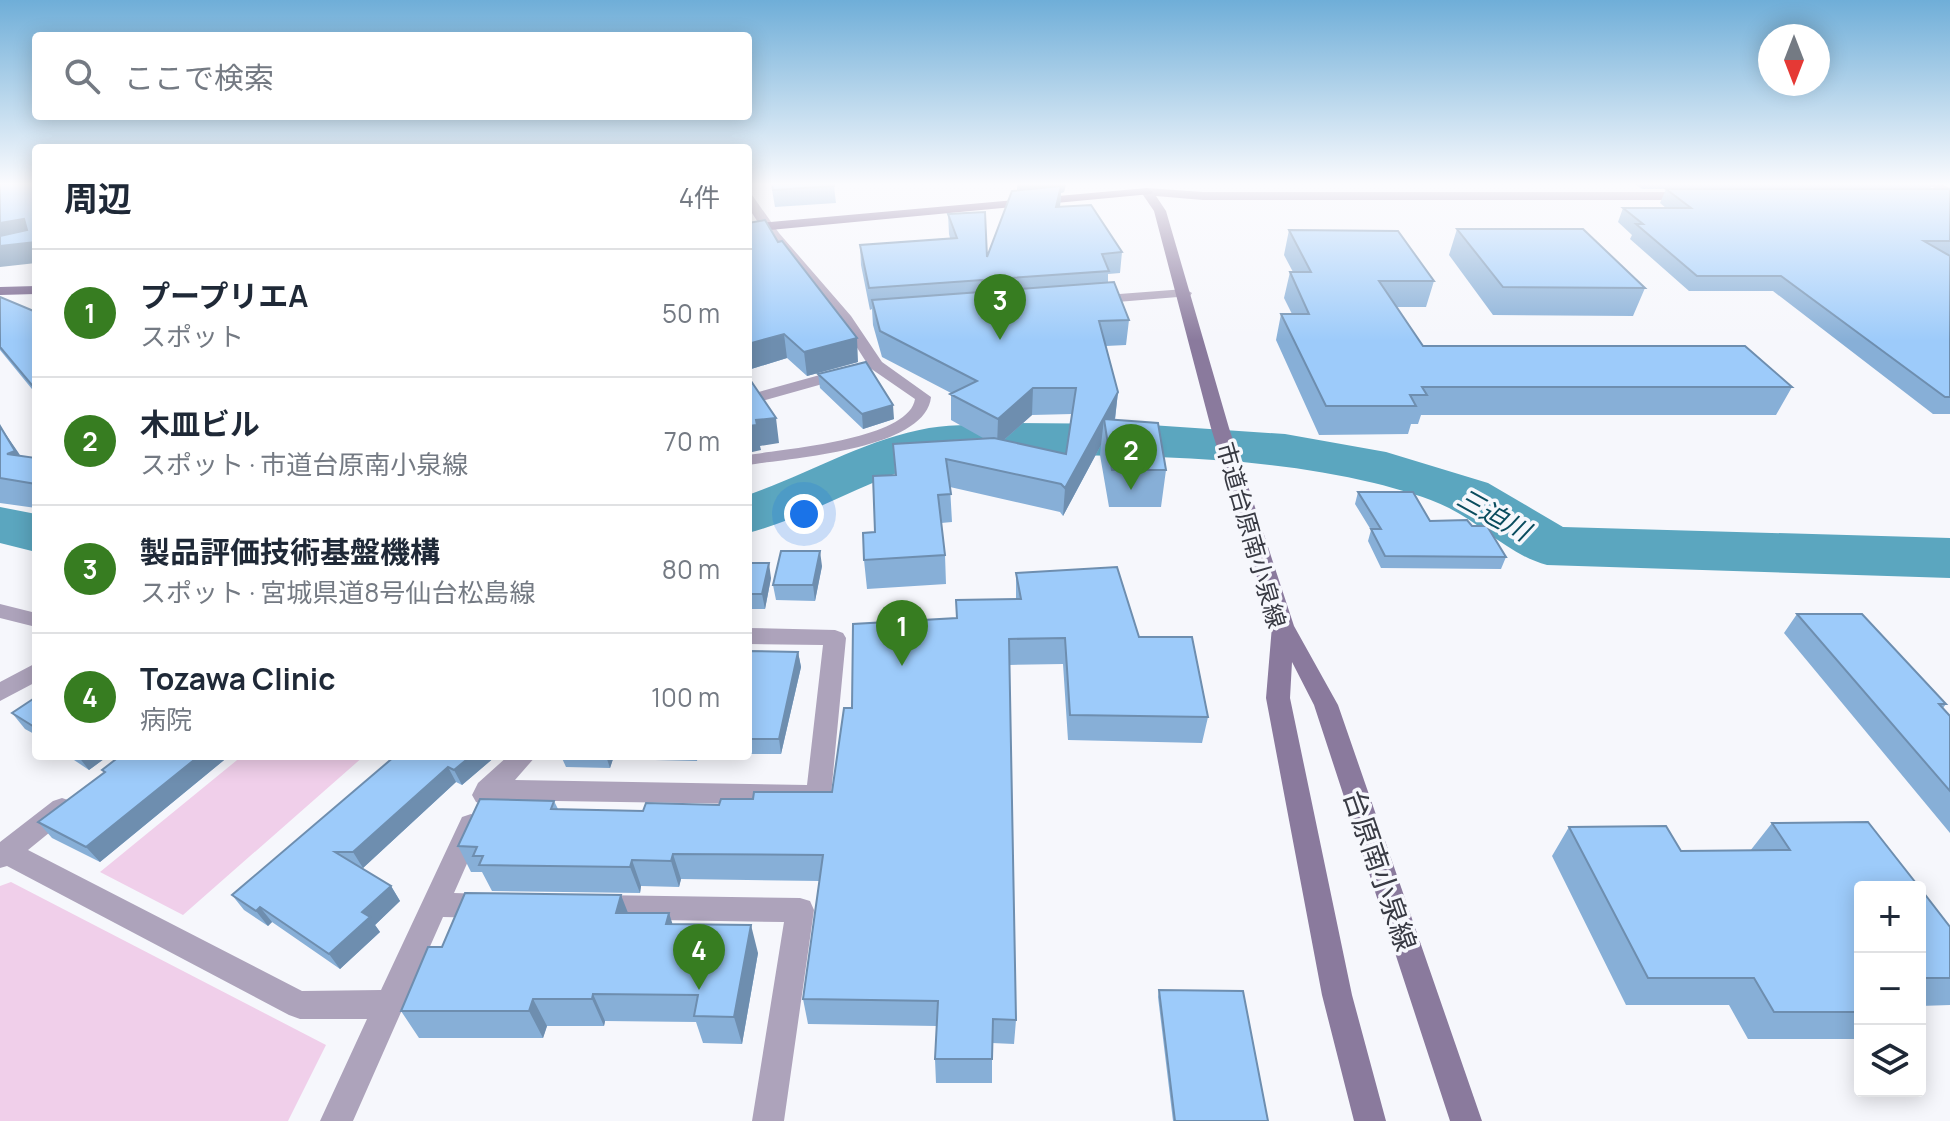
<!DOCTYPE html>
<html lang="ja">
<head>
<meta charset="utf-8">
<style>
  body { margin:0; font-family:Manrope,"Noto Sans JP",sans-serif; background:#f2f2f3; color:#1f2937 }
  .controls { position:absolute; right:24px; bottom:24px; display:grid; overflow:hidden; border-radius:8px; box-shadow:0 4px 20px #0003 }
  .controls button { width:72px; height:72px; display:grid; place-items:center; padding:0; border:0; border-bottom:2px solid #e0e1e3; background:#fff; color:#1f2937; font:40px sans-serif }
  .compass { position:absolute; left:1758px; top:24px; width:72px; height:72px; border-radius:50%; background:#fff; box-shadow:0 4px 20px #0003; rotate:180deg }
  .you { position:absolute; left:804px; top:514px; width:28px; height:28px; margin:-20px; border:6px solid #fff; border-radius:50%; background:#1a73e8; box-shadow:0 0 0 12px #1a73e833 }
  .badge { display:grid; place-items:center; width:52px; height:52px; border-radius:50%; background:#377d21; color:#fff; font-size:26px; font-weight:700 }
  .pin { position:absolute; translate:-50% -66px; filter:drop-shadow(0 2px 4px #0008) }
  .pin::after { content:''; position:absolute; top:42px; width:28px; height:24px; background:inherit; clip-path:polygon(0 0,100% 0,50% 100%) }
  .list { margin:0; padding:0; list-style:none }
  h2 { display:flex; justify-content:space-between; align-items:center; height:104px; margin:0; padding:0 32px; font-size:34px }
  h2 small { font-size:26px; font-weight:400; color:#747a83 }
  .list li { display:grid; grid-template-columns:52px 1fr auto; gap:24px; align-items:center; box-sizing:border-box; height:128px; padding:0 32px; border-top:2px solid #e0e1e3 }
  .list b { display:block; font-size:30px; white-space:nowrap }
  .list p { margin:0; font-size:26px; white-space:nowrap; color:#747a83 }
  .list em { font-size:26px; font-style:normal; color:#747a83 }
  .icon { flex:none; width:44px; height:44px; fill:none; stroke:currentColor; stroke-width:2; stroke-linecap:round; stroke-linejoin:round }
  .map { position:relative; flex:none; width:1950px; height:1121px; overflow:hidden }
  .search { position:absolute; background:#fff; box-shadow:0 4px 20px #0003; left:32px; top:32px; width:720px; height:88px; display:flex; align-items:center; gap:20px; box-sizing:border-box; padding:0 28px; border-radius:8px; color:#747a83; font-size:30px }
  .panel { position:absolute; background:#fff; box-shadow:0 4px 20px #0003; left:32px; top:144px; width:720px; height:616px; border-radius:8px }
  .map>svg:first-child { display:block }
  .green { fill:#f0cfea }
  .lines { fill:none; stroke-linecap:round; stroke-linejoin:round }
  .river { fill:#5ba6bf; fill-rule:evenodd }
  .street { fill:#ada3bb; fill-rule:evenodd }
  .secondary { fill:#8a7a9d; fill-rule:evenodd }
  .primary { fill:#705c87; fill-rule:evenodd }
  .wall { fill:#87afd7; fill-rule:evenodd }
  .shaded-wall { fill:#6e8eaf }
  .building { fill:#9dcbfa; stroke:#6e8eaf; stroke-width:2 }
  .labels { text-anchor:middle; dominant-baseline:central; stroke-width:7; stroke-linejoin:round; paint-order:stroke }
  .street-label { font-size:24px; fill:#383a43; stroke:#f6f7fc }
  .water-label { font-size:26px; font-style:italic; fill:#0a4c5e; stroke:#f6f7fc }
  .near-street-label { font-size:28px; fill:#383a43; stroke:#f6f7fc }
</style>
</head>
<body>
<div class="map">
<svg width="1950" height="1121" viewBox="0 0 1950 1121">
  <rect width="100%" height="100%" fill="#f6f7fc"/>
  <!-- green -->
  <path class="green" d="M242 756H364L183 915 100 872Z
    M11 882 326 1045 288 1121H0V886Z"/>
  <g class="lines">
    <!-- river -->
    <path class="river" d="M1010 423 1136 424 1285 434 1386 452 1488 483 1563 527 1950 538V578L1547 565C1511 556 1483 525 1449 508 1427 497 1398 489 1374 483 1271 458 1161 456 1055 455 1020 455 967 452 934 461 869 478 813 516 748 533V495C808 474 866 439 929 428 955 424 983 425 1010 423Z
      M0 507 36 514V552L0 543Z"/>
    <!-- street -->
    <path class="street" d="M1927 184H1941L1950 188V197Z
      M748 194 752 195 779 233 851 316 882 362 931 397C926 450 790 458 748 465V455C782 449 909 440 915 399L870 368 840 321 769 239 748 207Z
      M1185 289 1192 293 1190 296 1093 304 1086 300 1093 296Z
      M845 368 853 373 851 376 748 405V395Z
      M0 604 36 613V627L0 618Z
      M748 628 835 630 843 633 846 638 831 795 827 802 818 805 496 800 485 805 476 802 472 795 478 783 508 756H536L515 780 807 785 823 645 748 644Z
      M36 663V682L0 701V682Z
      M62 798 71 801 75 808 71 815 28 850 302 991 381 990 462 817 471 814 480 817 484 825 454 893 486 894 496 897 500 906 496 915 486 918 443 917 353 1121H320L367 1019H300L289 1015 7 866 0 868V842L53 801Z
      M598 895 800 898 810 901 814 910 784 1121H752L784 922 598 919 588 916 584 907 588 898Z"/>
    <!-- secondary -->
    <path class="secondary" d="M1147 188 1203 192H1687L1693 196 1687 200H1203L1156 196 1166 211 1229 428 1294 626 1338 705 1482 1121H1450L1314 705 1292 662 1290 698 1352 995 1386 1121H1354L1322 995 1266 698 1272 626 1211 428 1154 211 1141 192Z"/>
    <!-- primary -->
    <path class="primary" d="M1147 188 1153 192 1151 194 748 232V224Z
      M36 286V294L0 295V287Z"/>
  </g>
  <!-- wall -->
  <path class="wall" d="M771 184H833L834 186 836 203 775 207Z
    M1017 184H1066L1064 192 1061 193 1060 207 1122 252 1120 273 1108 274V282L1129 320 1126 345 1106 346 1118 392 1115 420 1166 470 1161 507H1109L1100 455 1101 445 1063 516 1060 512 950 487 952 522 941 523 945 555 946 584 867 589 864 560 895 475 893 444 983 438 951 420V393L882 357 873 325 872 309 870 310 861 265 860 245 950 238 949 234 948 214 987 257 1017 191ZM1072 414 1066 454 1004 440 1032 415Z
    M1635 184H1933L1930 189H1642Z
    M1666 189H1950V414H1933L1773 291H1689L1630 239 1632 235 1618 222 1623 208H1666L1660 203Z
    M748 223 778 242 858 362 807 376 787 358 748 370Z
    M1457 229 1645 288 1633 316 1493 315 1449 255Z
    M1289 230 1434 281 1426 307H1397L1423 346 1792 387 1776 415H1421L1418 424H1411L1408 434 1319 435 1276 340 1281 314H1292L1284 298 1290 272H1293L1284 255Z
    M0 297 36 312V394L0 350Z
    M818 374 894 419 863 429 820 388Z
    M0 426 20 456 36 458V508L0 503Z
    M1358 492 1506 557 1501 569 1381 568 1368 541 1371 530 1355 504Z
    M748 563 771 578 765 609H748Z
    M822 566 815 601 776 600 773 585Z
    M1016 573 1139 637 1208 717 1202 743 1068 740 1063 664 1009 665 1016 1020 1014 1044 992 1043V1083H936L935 1059 937 1026 808 1024 803 999 820 881 681 879 679 887 641 886 640 893 492 891 482 872H471L458 846 554 801 558 809 643 811 719 805 753 799 832 792 852 708 957 618 1016 599Z
    M1797 614 1946 704 1943 708 1950 716V833L1784 633Z
    M748 651 798 652 801 667 781 754H748Z
    M36 697V735L25 729 12 713Z
    M68 756H108L89 770Z
    M120 756H229L100 862 52 838 38 822 104 773 102 770Z
    M395 756H496L462 785 456 782 363 868H361L391 886 400 901 375 925 380 932 340 969 272 922 268 926 244 910 232 895Z
    M561 756H698L697 761 613 759 610 768 566 767Z
    M1772 823 1860 887V1039H1748L1729 1005H1626L1552 856 1569 827 1681 851H1750Z
    M1920 888 1950 927V1005L1920 1006Z
    M628 913H669L672 925 758 953 742 1044 703 1043 696 1022 605 1021 604 1026H547L543 1038H419L401 1011Z
    M1159 990 1268 1121H1173L1158 997Z"/>
  <!-- shaded-wall -->
  <path class="shaded-wall" d="M1017 184H1066L1064 192 1061 193 1060 206 1055 227 1017 197Z
    M24 219 36 239 0 245V223Z
    M36 242V263L0 267V246Z
    M784 334 787 358 748 370V344Z
    M857 338 858 362 807 376 804 352Z
    M1033 388 1032 415 997 446 998 419Z
    M1118 392 1115 418 1106 435 1104 419 1101 445 1063 516 1065 488Z
    M893 405 894 419 863 429 862 414Z
    M776 418 779 443 760 446 761 450 748 453V426L756 420Z
    M0 426 18 452 34 478 7 454Z
    M820 551 822 566 815 601 813 585Z
    M769 563 771 578 765 609 762 594Z
    M798 652 801 667 781 754 779 739Z
    M78 756H108L89 770Z
    M199 756H229L100 862 86 847Z
    M471 756H496L462 785 454 770Z
    M606 756H612L613 759 610 768Z
    M448 767 456 782 363 868 353 852Z
    M673 854 681 879 679 887 671 861Z
    M632 860 641 886 640 893 630 867Z
    M391 886 400 901 375 925 380 932 340 969 329 954 362 912Z
    M621 895 632 923 616 913Z
    M260 907 272 922 268 926 256 911Z
    M669 913 678 941 666 924Z
    M751 925 758 953 742 1044 734 1017Z
    M593 994 605 1021 604 1026 592 999Z
    M533 999 547 1026 543 1038 529 1011Z"/>
  <!-- building -->
  <path class="building" d="M0 184H36V242L0 246V236L27 230 24 219 0 223Z
    M772 184H833L834 186 773 190Z
    M1061 186 1056 207 1091 205 1122 252 1102 254 1109 271 869 288 860 245 957 238 948 214 985 212 987 257 1012 191Z
    M1666 189H1950V241H1924L1950 256V397H1945L1781 276H1697L1636 224H1643L1623 208H1691Z
    M765 220 778 242 782 241 857 338 804 352 784 334 748 344V223Z
    M1457 229H1583L1645 288 1503 287Z
    M1289 230 1398 231 1434 281H1379L1423 346H1745L1792 387H1422L1427 395H1410L1416 406H1326L1281 314H1309L1290 272H1311Z
    M1114 282 1129 320 1099 321 1118 392 1065 488 1061 484 946 459 951 494 938 495 945 555 864 560 863 533 875 532 873 476 896 475 893 444 994 438 1066 454 1076 388H1033L998 419 950 394 977 381 880 331 872 300Z
    M0 297 36 312V390L0 347Z
    M866 362 893 405 862 414 818 374Z
    M751 381 776 418 756 420 757 425 748 426V382Z
    M1104 419 1158 423 1166 470H1112Z
    M0 426 15 451 7 454 36 458V484L0 478Z
    M1358 492H1413L1430 521 1467 520 1472 526H1487L1506 557 1385 556 1371 529H1381Z
    M781 551H820L813 585H773Z
    M748 563H769L762 594H748Z
    M1117 567 1139 637H1192L1208 717 1070 715 1065 638 1009 639 1016 1020 993 1019 992 1059H935L938 1001 803 999 823 855 673 854 671 861 632 860 630 867 479 865 483 856H473L477 847 458 846 480 799 554 801 551 809 643 811 646 803 719 805 721 799H753L754 792H832L844 708H852L853 624 957 618 956 600 1021 599 1016 573Z
    M1797 614H1862L1946 704H1939L1950 716V791Z
    M748 651 798 652 779 739H748Z
    M36 697V728L12 713Z
    M120 756H199L86 847 38 822 105 772 102 770Z
    M395 756H471L454 770 448 767 353 852H335L391 886 362 912 370 917 329 954 260 907 256 911 232 895Z
    M1868 822 1919 887H1860V1012H1774L1754 978H1648L1569 827 1666 826 1681 851 1790 850 1772 823Z
    M1920 888 1950 927V978H1920Z
    M465 893 621 895 616 913H669L666 924 751 925 734 1017 694 1016 698 995 593 994 592 999H533L529 1011H401L428 947H442Z
    M1159 990 1243 991 1268 1121H1175Z"/>
  <!-- sky -->
  <linearGradient id="sky" x2="0" y2="1"><stop stop-color="#6faed8"/><stop offset="0.54" stop-color="#fbfbfe"/><stop offset="1" stop-color="#fbfbfe" stop-opacity="0"/></linearGradient>
  <rect width="1950" height="341" fill="url(#sky)"/>
  <g class="labels">
    <!-- street labels -->
    <g class="street-label">
      <text transform="translate(1252 535) rotate(74)">市道台原南小泉線</text>
    </g>
    <!-- water labels -->
    <g class="water-label">
      <text transform="translate(1494 514) rotate(29)">三迫川</text>
    </g>
    <!-- near-street labels -->
    <g class="near-street-label">
      <text transform="translate(1381 870) rotate(71)">台原南小泉線</text>
    </g>
  </g>
</svg>
<div class="controls">
<button>+</button>
<button>−</button>
<button><svg class="icon" aria-label="layers" viewBox="0 0 24 24"><path d="M12 4l9 5-9 5-9-5zM3 14l9 5 9-5"/></svg></button>
</div>
<svg class="compass" viewBox="-18 -18 36 36"><path d="M0-13l5 13h-10z" fill="#e53935"/><path d="M0 13l5-13h-10z" fill="#747a83"/></svg>
<div class="you"></div>
<div class="pin badge" style="left:902px;top:666px">1</div>
<div class="pin badge" style="left:1131px;top:490px">2</div>
<div class="pin badge" style="left:1000px;top:340px">3</div>
<div class="pin badge" style="left:699px;top:990px">4</div>
<div class="search"><svg class="icon" aria-label="search" viewBox="0 0 24 24"><circle cx="10" cy="10" r="6"/><path d="M15 15l6 6"/></svg>ここで検索</div>
<section class="panel">
<h2>周辺<small>4件</small></h2>
<ul class="list">
<li><span class="badge">1</span><div><b>プープリエA</b><p>スポット</p></div><em>50 m</em></li>
<li><span class="badge">2</span><div><b>木皿ビル</b><p>スポット · 市道台原南小泉線</p></div><em>70 m</em></li>
<li><span class="badge">3</span><div><b>製品評価技術基盤機構</b><p>スポット · 宮城県道8号仙台松島線</p></div><em>80 m</em></li>
<li><span class="badge">4</span><div><b>Tozawa Clinic</b><p>病院</p></div><em>100 m</em></li>
</ul>
</section>
</div>
</body>
</html>
